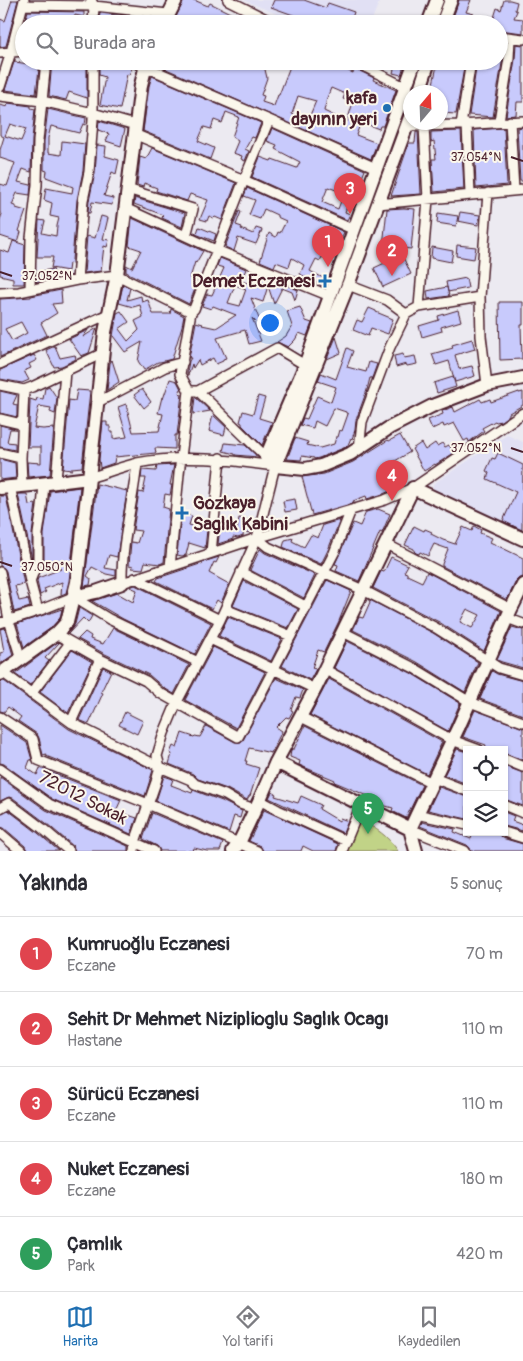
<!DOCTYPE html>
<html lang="tr">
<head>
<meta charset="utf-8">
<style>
  body { margin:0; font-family:Pangolin,sans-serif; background:#f2f2f3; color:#2b2b33 }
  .controls { position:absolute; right:15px; bottom:15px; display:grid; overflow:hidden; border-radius:0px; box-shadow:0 1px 4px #0004 }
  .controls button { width:45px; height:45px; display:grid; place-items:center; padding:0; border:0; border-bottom:1px solid #e1e1e2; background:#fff; color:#2b2b33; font:25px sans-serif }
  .compass { position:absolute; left:403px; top:85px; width:45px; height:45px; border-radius:50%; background:#fff; box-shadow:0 1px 4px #0004; rotate:19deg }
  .you { position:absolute; left:269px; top:322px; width:18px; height:18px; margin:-12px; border:4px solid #fff; border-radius:50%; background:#1a73e8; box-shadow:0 0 0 8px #1a73e833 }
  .badge { display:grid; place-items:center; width:32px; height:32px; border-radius:50%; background:#1f6fb2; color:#fff; font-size:16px; font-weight:700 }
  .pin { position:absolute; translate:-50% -41px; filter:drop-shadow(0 1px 2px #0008) }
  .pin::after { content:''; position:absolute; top:26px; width:18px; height:15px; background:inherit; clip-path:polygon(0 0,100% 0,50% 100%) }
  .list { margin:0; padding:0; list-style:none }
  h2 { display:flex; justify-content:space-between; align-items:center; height:65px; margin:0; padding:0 20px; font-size:21px }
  h2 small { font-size:16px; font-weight:400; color:#7c7c81 }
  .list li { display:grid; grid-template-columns:32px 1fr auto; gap:15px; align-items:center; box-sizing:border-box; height:75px; padding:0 20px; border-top:1px solid #e1e1e2 }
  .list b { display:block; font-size:19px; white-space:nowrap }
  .list p { margin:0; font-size:16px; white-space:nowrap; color:#7c7c81 }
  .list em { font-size:16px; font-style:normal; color:#7c7c81 }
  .icon { flex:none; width:28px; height:28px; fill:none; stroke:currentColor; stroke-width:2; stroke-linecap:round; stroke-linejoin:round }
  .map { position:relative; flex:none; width:523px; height:851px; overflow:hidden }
  .search { position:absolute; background:#fff; box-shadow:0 1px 4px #0004; left:15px; right:15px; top:15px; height:55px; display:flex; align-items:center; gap:12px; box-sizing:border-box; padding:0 18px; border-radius:28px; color:#7c7c81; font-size:19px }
  .sheet { height:440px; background:#fff }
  nav { display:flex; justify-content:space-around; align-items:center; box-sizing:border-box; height:70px; border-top:1px solid #e1e1e2; background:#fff; font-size:14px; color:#7c7c81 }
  nav a { display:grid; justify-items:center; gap:2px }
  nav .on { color:#1f6fb2 }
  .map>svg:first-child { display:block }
  .built { fill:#e1e0f4 }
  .green { fill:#c1d387; stroke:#867959 }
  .building { fill:#c8cafc; stroke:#4a1f2b; fill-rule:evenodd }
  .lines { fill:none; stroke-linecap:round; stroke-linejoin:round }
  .street-casing { stroke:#4a1f2b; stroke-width:12 }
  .secondary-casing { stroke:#4a1f2b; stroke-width:16 }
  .street { stroke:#fbf7ec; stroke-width:9 }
  .secondary { stroke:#fbf7ec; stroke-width:12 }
  .ticks { fill:none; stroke:#4a1f2b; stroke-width:2 }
  .poi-dot { fill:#1f6fb2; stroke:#fbf7ec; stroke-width:2 }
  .labels { text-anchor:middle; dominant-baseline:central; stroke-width:4; stroke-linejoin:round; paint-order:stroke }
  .poi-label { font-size:18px; font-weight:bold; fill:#4a1f2b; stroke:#fbf7ec; text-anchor:end }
  .street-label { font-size:18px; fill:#4a1f2b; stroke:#fbf7ec }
  .ticks-label { font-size:12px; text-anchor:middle; fill:#4a1f2b; stroke:#fbf7ec; stroke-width:4; stroke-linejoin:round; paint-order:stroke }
</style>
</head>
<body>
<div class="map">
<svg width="523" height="851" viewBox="0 0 523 851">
  <rect width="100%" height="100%" fill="#eceaf1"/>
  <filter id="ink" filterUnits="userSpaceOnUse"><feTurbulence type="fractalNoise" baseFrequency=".02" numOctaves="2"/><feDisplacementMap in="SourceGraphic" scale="10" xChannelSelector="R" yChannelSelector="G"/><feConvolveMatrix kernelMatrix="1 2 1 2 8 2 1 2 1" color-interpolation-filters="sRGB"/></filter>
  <g filter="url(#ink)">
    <!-- built -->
    <path class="built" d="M244 0H380L370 24H300Z
      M507 435 523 442 522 531 433 489V484Z"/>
    <!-- green -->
    <path class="green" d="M360 820C377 829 387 835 398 851H346Z"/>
    <!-- building -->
    <path class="building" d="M12 0H18L6 46 0 47V19L5 21Z
      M184 0H194L208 6 210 3 252 24H231L226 22 225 24 178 23 174 21Z
      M274 0H304L326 8 328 3 354 12 350 24H318L271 7Z
      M459 0H471L466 12 474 14 470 24H461L452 20Z
      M504 0H510L517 2 515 10 517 11 514 18 523 19V33L499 30V24H492L497 8 501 10Z
      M28 11 84 12V17L75 15 74 23 24 24Z
      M100 13 126 16 123 24H106L107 21 99 20Z
      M516 44 523 45V102H517L516 115 506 116 515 59Z
      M499 55 503 57 493 117 469 115 477 62 479 63 480 61H499Z
      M15 59V62L29 64V62L34 63 35 61H40L36 94 5 90Z
      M52 61H63V63L79 64V61H87V98L69 92 66 100 49 96Z
      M99 61H123L126 65 132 68 129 75 127 74 120 109 100 105 105 77 99 75Z
      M156 61H263L267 78 261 95 264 96 262 102 274 106 278 95H279L292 61H297L309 67 312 62 325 68 324 61H336L341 64 340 67 353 73 354 69 362 72 374 78 373 80 396 90 383 126H380L379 129 361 122 356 135 377 143 371 159 155 64ZM331 88 345 94 343 99 353 102 347 122 324 111 327 98ZM298 96 316 101 308 120 292 114Z
      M388 61H403L402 65 404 66 401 75 393 73 394 69 386 67Z
      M438 61H447L460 64V66L464 68 456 114 441 113 442 106 440 105V92H428L430 83 433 84Z
      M152 76 261 123 255 138 252 137 245 149 249 151 245 161 241 159 242 156 233 153 238 141 232 137 239 117 226 112 222 123 214 120 211 129 204 127 198 141 214 148 210 159 143 131 149 86Z
      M8 103 31 106V108L35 109 32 140 31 172 23 169 18 182 31 185 30 195 17 193 12 205 16 206V208L26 211 19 231 21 232 18 242 0 236V220L2 214 0 213V184L7 186 15 163 0 158V150L4 137 0 135V105L7 107ZM10 124 26 129 21 141 5 136Z
      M48 109 86 118 85 125 83 124 79 133 51 126 48 138V153L61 155 62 141 85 144 83 171 77 200 72 260V264L69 263 68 271 51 268 53 257H37L39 220 45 221 42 233 56 236 57 226 59 218 50 216 52 203 44 200 46 188 72 193 73 187 46 177 47 171 44 170V141Z
      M99 121 125 129 121 146 106 141 109 134 98 130Z
      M523 127V181H520L517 128Z
      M272 128 365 170 359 185H361L358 193 353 191 345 212 350 214 347 220 252 177 260 157 271 161 272 159 297 168 300 162 275 149 277 145 267 141ZM328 187 344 193 338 209 322 202Z
      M504 128 507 185 476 188 474 130Z
      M461 131 464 189 434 192 432 159H436L434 141 431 142V132Z
      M416 132H418L421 194 391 196 409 143H415Z
      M97 145 106 146 105 156 119 160 116 174 112 172 104 196 113 198 112 205 92 202 90 213H88L89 201 95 173Z
      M152 148 236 183 222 220 215 217 214 218 209 216 207 221 200 219 208 200 190 194 187 201 156 191 157 188 144 183 143 187 137 185 140 157 146 159Z
      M247 188 344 232 332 261 322 257 320 261 316 259 310 271 327 280 324 287 300 274 304 265 292 258 289 267 276 262 274 267 260 261 269 233 276 237 278 232 280 233 286 221 277 217V215L264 209 260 219 249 215 255 200 244 196Z
      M135 198 185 213 182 227 162 218 163 215 134 204Z
      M404 208 415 209 411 249 383 246 387 209Z
      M239 211 241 212 236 225 242 227 241 229 253 234 256 228 262 230 256 244 238 238 234 251 225 247Z
      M460 212 480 215 478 225 458 221Z
      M438 213 458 216 456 226 437 223Z
      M101 216 108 218 103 239 109 240 107 247 104 246 101 271 84 273 87 236 95 238Z
      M132 218 203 251 196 263 195 262 190 278 196 280 193 288 195 289 189 304 126 272V265L132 268 141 250 129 246Z
      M199 227 216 234 214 241 193 233 194 232 197 233Z
      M13 241 25 245 24 284H13V278L0 275V250L9 253Z
      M457 245 476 247 474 259 456 256Z
      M432 247 453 251 451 262 431 258Z
      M402 255 411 274 383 287 374 268Z
      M220 258 246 269 241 281 254 285 257 273 298 290 295 300 292 292 282 288 274 304 268 286 263 302 251 298 263 329 252 318 261 341 249 344 245 330 217 338 226 358 223 359V361L216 364 213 358 200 365 198 360 193 368 192 364 188 375 187 373 189 361 191 358H189L196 322 203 324 202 325 216 328 236 315 213 306 211 309 202 306 207 294 212 295 224 268 217 266ZM235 285 246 289 240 306 228 303Z
      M53 269 55 278 36 282 37 272Z
      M466 278 468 288 448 292 446 282Z
      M123 285 130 288 127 300 141 296 142 302 148 300 153 314H170L171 309 184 316 182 326 172 359 160 362H158L144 370 138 361 142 342 125 352 113 336 117 313 121 311 129 322 119 329 128 341 139 330 135 321 143 317 140 305 133 307 119 303Z
      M447 287 449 296 428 299 427 291Z
      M61 290 62 303 52 304 57 313 41 323 47 335 0 357V299L31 297V296ZM21 322 27 333 12 341 5 329Z
      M499 302H523V325H521L522 359 500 360Z
      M300 307 306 321 312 323 307 336 299 333 295 340 288 347 277 342 286 336 292 326 287 311Z
      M369 308 376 311V312L393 319 388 334 371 328 368 336 353 330 357 320 362 322Z
      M458 310 461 321 441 327 442 331 422 337 419 326 439 320 438 316Z
      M97 328 89 353 81 356 69 339 88 330 83 337Z
      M336 337 341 353 327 359Z
      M472 339 475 349 455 355 459 369 472 366 475 376 455 382 449 361 436 365 432 354 453 348 452 345Z
      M55 346 60 358 75 355 76 359 62 366 54 367 46 350Z
      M347 348 353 351 347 367 366 372 369 362 377 364 372 378H370L367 390 356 420 355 430 352 439 351 438 348 445 346 447 319 458 314 459V458L302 456 301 460 287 459 295 438 308 442 307 445 320 448 334 444 336 437H338L340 430 342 431 348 414 346 413V412L334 408 325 426 315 421 313 428 300 425 303 418 307 419 317 396 331 402 336 387 318 381 321 373 336 379Z
      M403 354 404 358 415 356 417 364 407 366 406 364 396 367 394 356Z
      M34 355 37 360 29 364 31 368 24 371 29 380 22 383 0 379V370Z
      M112 360 119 382 107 390 110 363Z
      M453 377 456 387 437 393 434 383Z
      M170 379 177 381 181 389 179 393 182 394 177 435H175V449L155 448 156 453 115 457 114 463 100 468 99 459 103 422H107V426H110V432H113V439L127 437 118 407 126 404 133 432 159 431 163 414 158 413 162 397 163 399Z
      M49 386 57 398 55 414 50 412 51 408 39 406 34 428 43 429 54 428 50 475 28 477 27 462 41 463V447H28L30 402V399L36 401 37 398 43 399 45 388Z
      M142 389 151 402 144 408 134 395Z
      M77 390 90 391 82 467 72 468V470L63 469 69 400 75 401Z
      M0 391 17 395 13 404 17 405V417L0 413Z
      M519 392V393L523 392V405L509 413V415L501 421 496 422 495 421 482 428 484 431 469 442 468 439 464 441 454 423 444 427 443 424 432 429 428 420 443 414 442 411 453 407 455 412 480 399 482 402 490 399 491 402Z
      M258 396 265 398 259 418 272 422 262 445 242 425V423L240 422 243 411 253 414Z
      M195 397 210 411 193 414Z
      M213 415 226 427 224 435 209 431Z
      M0 425 16 429H10L7 442 15 443V450L0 447Z
      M400 435 410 452 390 464 396 478 398 477 401 483 389 489 390 491 383 494 367 499 366 496 353 501 354 503 312 515 302 477 324 474 353 462 388 440 389 441Z
      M225 443 245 445 258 457 235 455V454L223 451Z
      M421 443 425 450 435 443 437 446 442 443 445 447 449 445 454 453 435 465V464L424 471 412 449Z
      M498 453 523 465 522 530 503 521 516 492 487 479 489 473 486 471 492 458 495 459Z
      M0 459 15 463 16 478 0 480Z
      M174 465 170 485H172L170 495 165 494 163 507 169 509 164 562 160 564 145 562 143 569 132 568 133 566 129 565 131 542 137 543 141 531 133 530 139 492 143 493 146 478H141L142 470 156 471 157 466Z
      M97 484 127 491 117 557 109 555 105 568 116 570V576L106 574 92 567 87 576 91 579 90 585 84 586Z
      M80 487 69 581 66 593 61 595 62 582 44 589 46 592 40 595 37 581 38 578 61 569 44 564V534L50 491Z
      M18 494H27L29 505 36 504 32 534V559Z
      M0 496H6L24 584 15 586 19 601 28 599 30 607 14 612 6 571 4 568 0 566Z
      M295 499 297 510 285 512 283 501Z
      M378 509 390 514 382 533 380 532 359 581 336 571 338 565 335 564 353 523 360 526 366 512Z
      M181 513 192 516 189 525 207 530 205 548 189 543 186 555 182 556 177 555Z
      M239 518 255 521 252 533 244 532 243 536 238 538 233 537V539L218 544 220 528 237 529Z
      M340 520 328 550 321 564 283 547 285 540 293 538 292 541 304 547 311 535 318 538 323 525Z
      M414 526 424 531 425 529 432 532 431 534 443 540 455 544 463 527 472 531 474 526 481 530 480 533 492 538 490 542 523 558V577L519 578 516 581 507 600 442 566V564L448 549 434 544 428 556 420 552 419 554 416 553 414 551V549L405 545Z
      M260 549 265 553 315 575 304 598 250 570Z
      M219 557 216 563 214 562 209 573 229 584 221 603 217 600 212 609 156 581 158 578 200 564 202 565 203 562Z
      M391 557 408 565 404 572 407 573V575L422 582 427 572 501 611 484 651 439 622 373 588 381 571 384 572ZM467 609 480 615 472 628 460 622Z
      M327 580 351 591 339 621 324 652 318 650 312 668 316 669 310 680 282 666Z
      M244 581 298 609 288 628 233 606Z
      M135 585 211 623 195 654 123 619 92 601 117 593 133 602 137 590 130 587Z
      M368 599 433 633 478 662 465 692 417 662 353 630 359 617 363 618 370 602Z
      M79 608 92 616 88 623 83 618 68 634 75 624Z
      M62 609 60 618 51 628 24 647 17 624Z
      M228 617 282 639 271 661 219 636Z
      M512 627 523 630V668L502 662 497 660Z
      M5 628 13 655 0 664V653L4 652 0 629Z
      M113 628 189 665 174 694 164 688 149 675 103 653 78 639 85 632 91 636 90 639 103 644Z
      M347 641 411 673 460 703 448 731 334 668Z
      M58 642 59 643 45 658 49 661 30 685 15 674Z
      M213 647 265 672 236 728 185 700Z
      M72 650 92 662 68 713 40 692Z
      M103 667 111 671 101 692 103 693 89 724 79 720Z
      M492 671 497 674 523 681V715L480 699Z
      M276 678 303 690 300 698 296 697 291 710 293 711 289 718 286 717 276 727 282 731 271 753 249 748 245 761H247L246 764 259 768 250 796H249L247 800 227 789 198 779 193 774 169 764 172 754 170 753 173 746 177 748 182 733 194 737 195 736 200 737 206 726 235 742H242Z
      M329 679 442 742 427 774 310 715Z
      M4 681 69 729 153 770 145 796 46 756 47 754 43 755 39 738 37 734 18 721 21 717 8 707 4 712 0 711V682Z
      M475 710 523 728V760L504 753V750H490L485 748 486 745 463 737Z
      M125 712 143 721 137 734 119 725Z
      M0 725 27 743 32 760H30L27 768 37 775 40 768 121 800 116 811 137 818 131 834 52 799 4 764 0 763Z
      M305 726 422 785 406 818 392 811 393 808 382 805V803L367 798 368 796 337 783 334 782 335 780 299 765 300 761 290 757 291 750 292 749H294Z
      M457 749 467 752V784L444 775Z
      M504 766 523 773V806L504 799Z
      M164 776 173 779 171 785 192 793 193 790 222 801 242 811 240 818 234 816 229 832 156 801Z
      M0 777 46 810 128 846V851H75L73 846 46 823 13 798 9 797 0 801Z
      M439 787 467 797V819L428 810Z
      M272 792 276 794 275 796 298 803 301 796 321 805 319 809 339 821 340 818 348 821 343 833 269 798Z
      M8 810 38 833 59 851H27L25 846 4 828 0 827V814Z
      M264 810 338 844 336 851H313L303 846 301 851H263L260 846 249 841Z
      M504 812 514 816 512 821 523 825V831L504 826Z
      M152 813 223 843 220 851H207L194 848 193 851H160L157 846 143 839Z
      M422 822 455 829 454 832 471 839 473 832H496L502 838 523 844V851H471L470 848 467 845 420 826Z"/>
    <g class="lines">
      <!-- street casing -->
      <g class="street-casing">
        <path id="street" d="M91 0 94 6 93 24
          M228 0 276 24
          M23 5 94 6 168 14
          M499 36 523 39
          M0 53 24 51
          M130 61 146 67 269 120 376 168
          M353 61 405 87
          M0 87 11 52 24 0
          M0 96 42 101 93 113 135 125
          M499 121 509 58 510 38
          M510 121 514 190
          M467 124 470 194
          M461 125 471 61
          M407 126 461 125 523 121
          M134 134 244 180 354 230
          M127 189 193 209 186 236
          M378 204 523 190
          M125 208 216 250 330 296
          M77 280 83 200 89 172 93 120V61
          M348 285 387 300 406 314
          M30 289 31 238 37 185 38 141 46 61
          M0 293 19 292 77 280 117 275 191 312
          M419 307 480 297
          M0 364 108 314
          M0 385 24 390
          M487 385 481 336 480 297 488 193
          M189 391H198L277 348 305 365
          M198 391 266 457
          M98 402 165 367 183 362
          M0 419 21 424
          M359 449 362 422 365 414 390 347 406 314 419 307 428 199 424 126
          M0 453 21 458
          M137 463C133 503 121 543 122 583L257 538 385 500 413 488 523 413
          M89 478C105 473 121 467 137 463 183 454 229 460 275 466L257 538 220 620 177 702 164 733 157 756 160 767 156 782 135 842 134 851
          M56 481 65 371
          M22 485 21 458 24 390 32 387 103 353
          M10 486 30 581 38 611
          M257 538 268 547 363 590 436 628 499 668 523 675
          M386 544 511 609
          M211 553 220 458
          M170 567 179 474 189 391 180 374 191 312 194 309 244 180 269 120
          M0 572 9 620 21 659
          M241 572 307 607
          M135 578 220 620
          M30 581 38 561V534L42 508 44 484
          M225 609 291 636
          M507 618 523 624
          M0 623 38 611 73 597 109 619 198 662
          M343 632 414 668 470 702 523 722
          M56 634 100 659 71 722
          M210 639 315 689
          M100 659 146 681 160 693 238 737 243 728 334 553 351 510
          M324 669 452 740 479 750
          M2 672 72 723 160 767 191 780 195 784 225 795 240 804 255 809
          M31 694 70 643
          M0 717 33 739 38 760 148 804 257 851
          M301 717 432 783
          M504 759 523 767
          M0 769 49 804 154 851
          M434 778 467 791
          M260 799 265 803 278 810 346 841
          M504 805 523 813
          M0 808 9 803 42 828 69 851
          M416 814 467 825
          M410 829 465 851
          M504 832 523 838
          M0 833 21 851
          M342 851 361 805"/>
      </g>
      <!-- secondary casing -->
      <g class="secondary-casing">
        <path id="secondary" d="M164 24 176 0
          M428 24 437 0
          M442 24 451 0
          M415 61 304 368 266 457 275 466 305 469 321 466 350 454 389 428 432 406 487 385 523 378
          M419 92 429 61
          M275 466 348 285 410 117
          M89 478 105 332 117 275 141 85 147 61
          M0 488 32 485 89 478 77 582 67 622 56 634 0 674
          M73 597 96 592 122 583
          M276 762 410 829
          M233 851 239 843 260 799 276 762 315 689 413 488 523 539
          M416 851 410 829 458 728 511 609 523 585"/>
      </g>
      <!-- street -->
      <use href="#street" class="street"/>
      <!-- secondary -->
      <use href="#secondary" class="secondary"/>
    </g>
  </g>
  <!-- ticks -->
  <path class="ticks" d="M511 157 523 161M0 272 12 276M511 448 523 452M0 562 12 566"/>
  <!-- markers -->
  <g class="poi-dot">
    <circle cx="387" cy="108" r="5"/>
    <path d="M322.5 273.5h5v5h5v5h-5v5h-5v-5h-5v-5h5z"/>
    <path d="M179.5 505.5h5v5h5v5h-5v5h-5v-5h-5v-5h5z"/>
  </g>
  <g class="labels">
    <!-- poi labels -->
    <g class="poi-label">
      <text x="377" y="98">kafa<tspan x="377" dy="21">dayının yeri</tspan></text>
      <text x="315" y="281">Demet Eczanesi</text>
      <text x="193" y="503" text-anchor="start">Gozkaya<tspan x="193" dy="21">Saglık Kabini</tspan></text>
    </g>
    <!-- street labels -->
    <g class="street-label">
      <text transform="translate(83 798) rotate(27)">72012 Sokak</text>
    </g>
  </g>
  <g class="ticks-label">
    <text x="476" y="161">37.054°N</text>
    <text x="47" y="280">37.052°N</text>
    <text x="476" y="452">37.052°N</text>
    <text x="47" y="571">37.050°N</text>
  </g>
</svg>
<div class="controls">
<button><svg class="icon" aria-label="locate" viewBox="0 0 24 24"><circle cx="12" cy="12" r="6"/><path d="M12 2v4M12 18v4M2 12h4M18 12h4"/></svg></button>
<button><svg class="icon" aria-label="layers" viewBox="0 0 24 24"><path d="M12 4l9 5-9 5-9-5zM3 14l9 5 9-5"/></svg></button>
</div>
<svg class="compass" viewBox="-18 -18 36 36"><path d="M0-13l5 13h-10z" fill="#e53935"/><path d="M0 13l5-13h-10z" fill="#7c7c81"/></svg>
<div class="you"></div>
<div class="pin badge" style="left:328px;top:267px;background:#e0444e">1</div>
<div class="pin badge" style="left:392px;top:276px;background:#e0444e">2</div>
<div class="pin badge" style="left:350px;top:214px;background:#e0444e">3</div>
<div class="pin badge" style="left:392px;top:501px;background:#e0444e">4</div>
<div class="pin badge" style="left:368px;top:834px;background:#2e9e5b">5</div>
<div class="search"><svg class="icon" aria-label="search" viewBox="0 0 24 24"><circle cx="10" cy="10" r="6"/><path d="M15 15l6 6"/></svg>Burada ara</div>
</div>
<section class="sheet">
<h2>Yakında<small>5 sonuç</small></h2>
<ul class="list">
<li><span class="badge" style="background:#e0444e">1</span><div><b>Kumruoğlu Eczanesi</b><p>Eczane</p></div><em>70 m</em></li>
<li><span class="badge" style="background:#e0444e">2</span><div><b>Sehit Dr Mehmet Niziplioglu Saglık Ocagı</b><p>Hastane</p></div><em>110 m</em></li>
<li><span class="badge" style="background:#e0444e">3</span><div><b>Sürücü Eczanesi</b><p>Eczane</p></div><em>110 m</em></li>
<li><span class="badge" style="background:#e0444e">4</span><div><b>Nuket Eczanesi</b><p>Eczane</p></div><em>180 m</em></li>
<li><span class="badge" style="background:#2e9e5b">5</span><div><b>Çamlık</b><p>Park</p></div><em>420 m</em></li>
</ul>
</section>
<nav>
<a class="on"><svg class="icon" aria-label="map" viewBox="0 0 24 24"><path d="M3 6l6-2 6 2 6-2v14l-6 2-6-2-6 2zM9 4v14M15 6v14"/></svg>Harita</a>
<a><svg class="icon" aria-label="directions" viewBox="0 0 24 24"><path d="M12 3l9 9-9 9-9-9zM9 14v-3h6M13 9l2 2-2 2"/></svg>Yol tarifi</a>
<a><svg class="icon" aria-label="saved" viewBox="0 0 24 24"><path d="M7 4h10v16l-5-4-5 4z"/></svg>Kaydedilen</a>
</nav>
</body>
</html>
